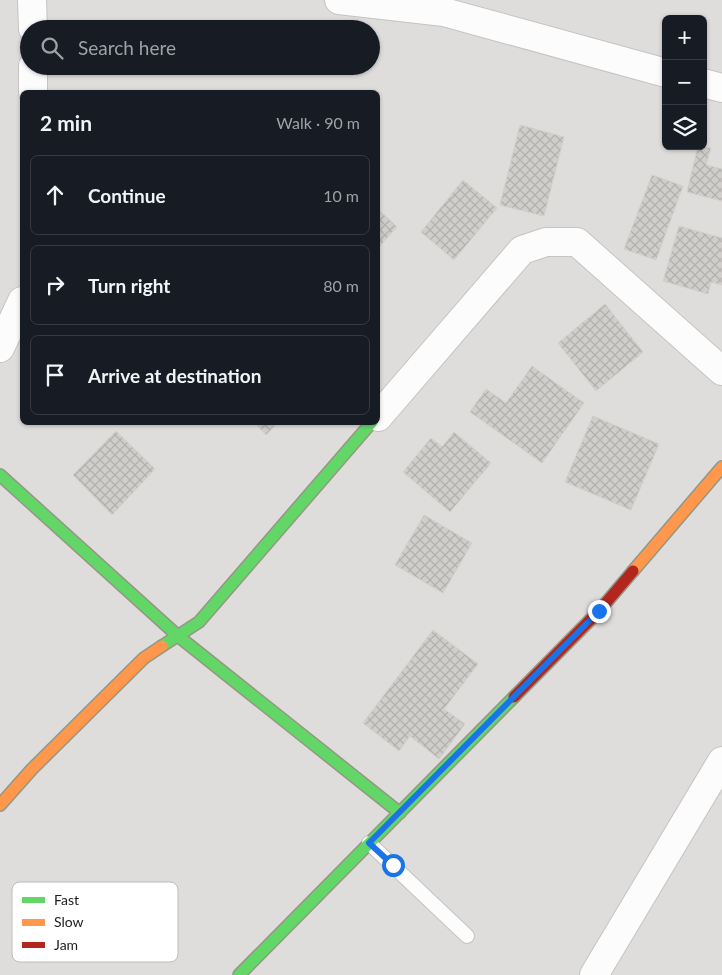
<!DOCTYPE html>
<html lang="en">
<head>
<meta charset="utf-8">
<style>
  body { margin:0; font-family:Lato,sans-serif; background:#242831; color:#f1f3f6 }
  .controls { position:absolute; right:15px; top:15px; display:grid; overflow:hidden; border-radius:8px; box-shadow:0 1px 4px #0004 }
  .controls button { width:45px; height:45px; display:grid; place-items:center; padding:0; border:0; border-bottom:1px solid #363941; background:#171b24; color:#f1f3f6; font:25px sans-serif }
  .stop { position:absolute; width:15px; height:15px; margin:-11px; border:4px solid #1a73e8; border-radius:50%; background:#fff }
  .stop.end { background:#1a73e8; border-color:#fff; box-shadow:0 1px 5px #0008 }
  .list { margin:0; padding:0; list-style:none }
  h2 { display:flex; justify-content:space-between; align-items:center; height:65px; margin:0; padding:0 20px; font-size:21px }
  h2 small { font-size:16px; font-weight:400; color:#9ea1a6 }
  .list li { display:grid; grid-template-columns:32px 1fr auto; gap:15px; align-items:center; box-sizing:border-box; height:80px; margin:0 10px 10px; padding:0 10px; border:1px solid #363941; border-radius:8px }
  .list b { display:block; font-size:19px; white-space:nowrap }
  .list em { font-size:16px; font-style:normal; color:#9ea1a6 }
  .icon { flex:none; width:28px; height:28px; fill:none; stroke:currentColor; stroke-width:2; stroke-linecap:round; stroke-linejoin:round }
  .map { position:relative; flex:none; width:722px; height:975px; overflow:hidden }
  .search { position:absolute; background:#171b24; box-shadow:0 1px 4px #0004; left:20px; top:20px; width:360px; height:55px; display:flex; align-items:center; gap:12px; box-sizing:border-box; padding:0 18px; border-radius:28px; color:#9ea1a6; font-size:19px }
  .panel { position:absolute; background:#171b24; box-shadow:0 1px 4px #0004; left:20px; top:90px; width:360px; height:335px; border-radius:8px }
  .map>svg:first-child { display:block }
  .residential { fill:#dedddb; fill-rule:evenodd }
  .building { fill:url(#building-cross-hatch); stroke:#d2cfcc }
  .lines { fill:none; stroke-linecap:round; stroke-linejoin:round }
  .lane-casing { stroke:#c5c4c2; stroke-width:16 }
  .street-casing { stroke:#c5c4c2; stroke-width:30 }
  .fast-casing { stroke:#959784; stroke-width:14 }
  .slow-casing { stroke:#959784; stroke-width:14 }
  .jam-casing { stroke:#959784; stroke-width:14 }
  .lane { stroke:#fdfcfc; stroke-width:14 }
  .street { stroke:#fdfcfc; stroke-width:28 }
  .fast { stroke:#63d668; stroke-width:11 }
  .slow { stroke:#ff974d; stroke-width:11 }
  .jam { stroke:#b3261e; stroke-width:11 }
  .route { stroke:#1a73e8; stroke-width:6 }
  .key { fill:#fff; stroke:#bcbcbc; stroke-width:1 }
  .key-label { font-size:14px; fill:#212121 }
</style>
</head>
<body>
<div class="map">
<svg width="722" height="975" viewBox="0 0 722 975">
  <defs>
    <pattern id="building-cross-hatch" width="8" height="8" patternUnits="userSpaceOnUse" patternTransform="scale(1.25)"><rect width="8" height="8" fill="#d0cecb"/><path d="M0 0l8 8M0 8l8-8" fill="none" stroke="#b2b1ae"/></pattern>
  </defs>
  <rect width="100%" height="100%" fill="#efedea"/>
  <!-- residential -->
  <path class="residential" d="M0 0H722V975H0ZM666 19H703V146H666ZM29 29H371V66H29ZM22 92H378V422H22Z"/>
  <!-- building -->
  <path class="building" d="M520 125 564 137 544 216 500 205Z
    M698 146 711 148 706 165 722 169V201L687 192Z
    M652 175 683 186 656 260 624 249Z
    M463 180 497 208 454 260 421 232Z
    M378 209 397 227 378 248Z
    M679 226 722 238V285L711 282 708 294 663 281Z
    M605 304 643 352 596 391 558 343Z
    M532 366 584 403 542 463 470 412 486 389 506 403Z
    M593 416 659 444 631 510 565 482Z
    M254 422H278L266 435Z
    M116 431 155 469 112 515 73 475Z
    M454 432 491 463 450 512 403 472 431 438 442 447Z
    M424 515 472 543 443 593 395 565Z
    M433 630 478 664 444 709 465 724 439 759 410 736 399 751 363 723Z"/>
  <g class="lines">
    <!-- lane casing -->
    <g class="lane-casing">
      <path id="lane" d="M369 843 467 936"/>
    </g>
    <!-- street casing -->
    <g class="street-casing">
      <path id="street" d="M32 0 33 29
        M339 0 444 12 666 73
        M33 66V92
        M703 83 722 88
        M0 348 22 301
        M378 417 522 250 546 242H577L722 371
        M594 975 722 761"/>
    </g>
    <!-- fast casing -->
    <g class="fast-casing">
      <path id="fast" d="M0 475 178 636 400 813
        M162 646 199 622 372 422
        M239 975 514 697"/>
    </g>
    <!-- slow casing -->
    <g class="slow-casing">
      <path id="slow" d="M633 571 722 467
        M0 805 32 769 144 658 162 646"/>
    </g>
    <!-- jam casing -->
    <g class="jam-casing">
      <path id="jam" d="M514 697 599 611 633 571"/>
    </g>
    <!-- lane -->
    <use href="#lane" class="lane"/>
    <!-- street -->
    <use href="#street" class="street"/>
    <!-- fast -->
    <use href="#fast" class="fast"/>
    <!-- slow -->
    <use href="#slow" class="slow"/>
    <!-- jam -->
    <use href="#jam" class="jam"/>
  </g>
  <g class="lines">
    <!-- route -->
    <path class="route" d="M393 865 369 843 599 611"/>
  </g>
  <!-- legend -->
  <rect x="12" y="882" width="166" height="80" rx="8" class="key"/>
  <rect x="22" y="897" width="23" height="6" fill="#63d668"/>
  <rect x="22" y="919" width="23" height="7" fill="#ff974d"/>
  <rect x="22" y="942" width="23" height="6" fill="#b3261e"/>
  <g class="key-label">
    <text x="54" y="905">Fast</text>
    <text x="54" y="927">Slow</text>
    <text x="54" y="950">Jam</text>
  </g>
</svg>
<div class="controls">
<button>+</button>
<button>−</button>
<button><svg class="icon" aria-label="layers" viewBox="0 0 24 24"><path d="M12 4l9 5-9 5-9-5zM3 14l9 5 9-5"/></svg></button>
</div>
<div class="stop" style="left:393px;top:865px"></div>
<div class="stop end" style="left:599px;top:611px"></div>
<div class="search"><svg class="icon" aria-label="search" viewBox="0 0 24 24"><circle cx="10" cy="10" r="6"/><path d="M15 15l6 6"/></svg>Search here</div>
<section class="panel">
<h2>2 min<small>Walk · 90 m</small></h2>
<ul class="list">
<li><svg class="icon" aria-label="ahead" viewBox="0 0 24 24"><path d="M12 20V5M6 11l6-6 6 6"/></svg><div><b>Continue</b></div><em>10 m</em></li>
<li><svg class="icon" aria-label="right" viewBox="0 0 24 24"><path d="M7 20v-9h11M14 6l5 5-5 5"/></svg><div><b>Turn right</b></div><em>80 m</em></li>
<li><svg class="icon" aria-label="arrive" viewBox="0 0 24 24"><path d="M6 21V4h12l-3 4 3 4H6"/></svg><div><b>Arrive at destination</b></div></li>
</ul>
</section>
</div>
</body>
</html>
